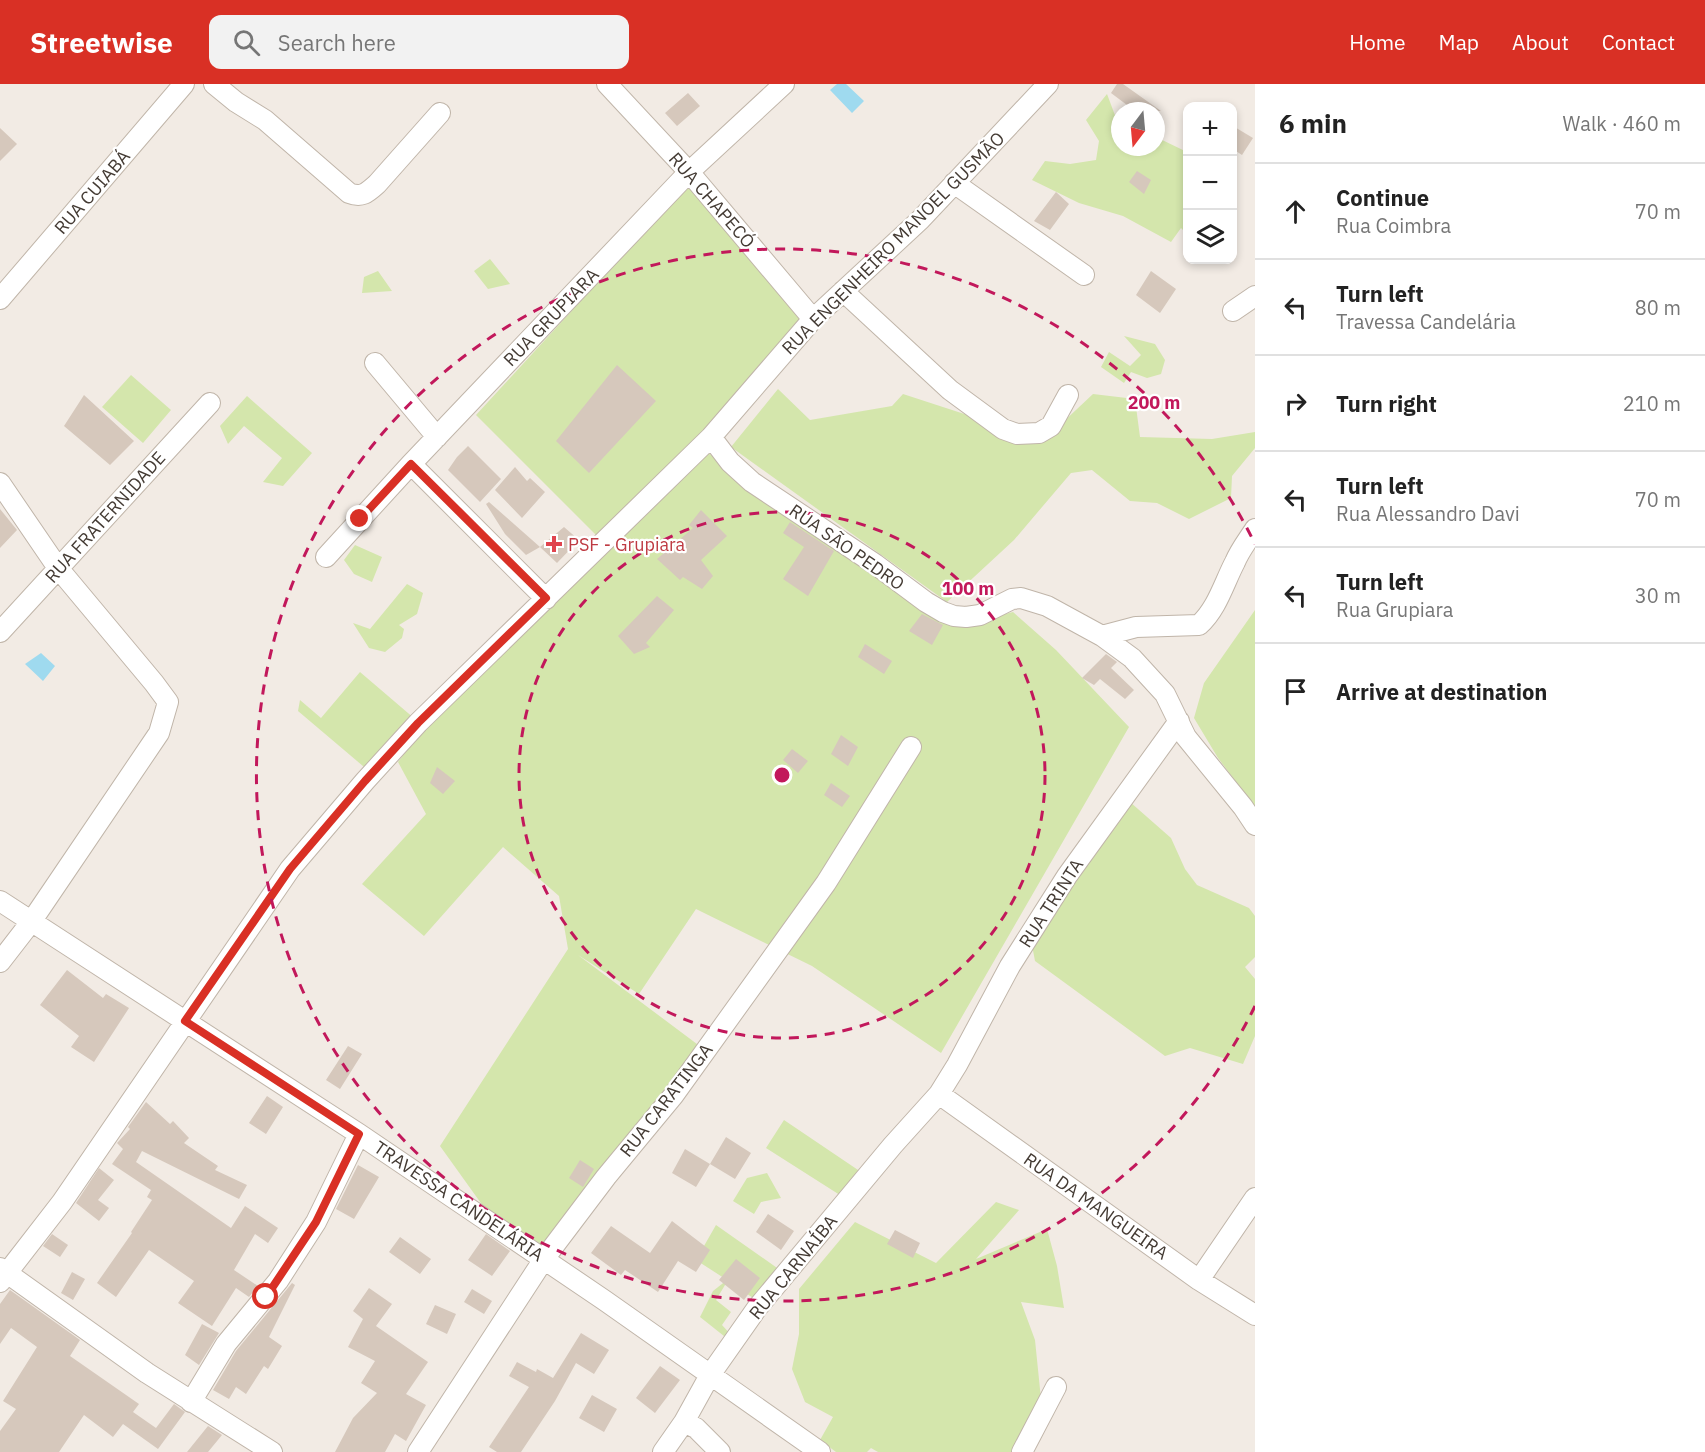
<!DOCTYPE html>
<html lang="en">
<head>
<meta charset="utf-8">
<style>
  body { margin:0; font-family:"IBM Plex Sans",sans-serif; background:#f2f2f2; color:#222 }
  .controls { position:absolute; right:18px; top:18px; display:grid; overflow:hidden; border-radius:12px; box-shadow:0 3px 9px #0003 }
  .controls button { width:54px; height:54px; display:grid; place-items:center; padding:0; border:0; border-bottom:2px solid #e0e0e0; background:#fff; color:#222; font:30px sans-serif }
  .compass { position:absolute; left:1111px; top:18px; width:54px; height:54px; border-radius:50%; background:#fff; box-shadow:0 3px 9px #0003; rotate:196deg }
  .stop { position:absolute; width:18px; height:18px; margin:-14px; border:4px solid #d93025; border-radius:50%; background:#fff }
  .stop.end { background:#d93025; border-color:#fff; box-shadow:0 2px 6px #0008 }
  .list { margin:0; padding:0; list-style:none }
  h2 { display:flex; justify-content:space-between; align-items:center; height:78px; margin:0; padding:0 24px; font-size:26px }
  h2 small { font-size:20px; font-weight:400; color:#767676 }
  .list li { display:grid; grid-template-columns:39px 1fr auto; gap:18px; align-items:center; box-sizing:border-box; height:96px; padding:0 24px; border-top:2px solid #e0e0e0 }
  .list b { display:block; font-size:22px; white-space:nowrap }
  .list p { margin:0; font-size:20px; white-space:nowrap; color:#767676 }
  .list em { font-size:20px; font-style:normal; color:#767676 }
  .icon { flex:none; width:33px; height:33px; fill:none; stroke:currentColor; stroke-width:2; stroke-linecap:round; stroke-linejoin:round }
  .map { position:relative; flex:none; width:1255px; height:1368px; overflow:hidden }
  header { display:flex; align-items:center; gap:36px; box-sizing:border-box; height:84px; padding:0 30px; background:#d93025; color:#fff }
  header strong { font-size:28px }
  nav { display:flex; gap:33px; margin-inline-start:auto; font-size:21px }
  .search { width:420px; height:54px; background:#f2f2f2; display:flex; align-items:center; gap:15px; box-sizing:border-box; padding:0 21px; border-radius:12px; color:#767676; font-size:22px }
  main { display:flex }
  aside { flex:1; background:#fff }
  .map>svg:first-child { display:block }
  .green { fill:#d4e6ac }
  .water { fill:#9fdaef }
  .building { fill:#d6c8bc }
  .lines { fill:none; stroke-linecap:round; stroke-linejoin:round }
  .street-casing { stroke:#c0b5a9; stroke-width:22 }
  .street { stroke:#fff; stroke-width:20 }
  .route { stroke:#d93025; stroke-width:8 }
  .ring { fill:none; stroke:#c2185b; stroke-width:3; stroke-dasharray:10 8 }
  .health-dot { fill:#e0444e; stroke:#fff; stroke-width:2 }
  .labels { text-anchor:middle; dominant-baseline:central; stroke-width:4.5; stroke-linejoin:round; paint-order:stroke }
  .street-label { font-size:18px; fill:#443b34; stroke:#fff }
  .health-label { font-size:18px; fill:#be3a42; stroke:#fff; text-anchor:start }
  .centre { fill:#c2185b; stroke:#fff; stroke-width:3 }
  .ring-label { font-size:18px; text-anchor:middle; font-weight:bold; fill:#c2185b; stroke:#fff; stroke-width:4.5; stroke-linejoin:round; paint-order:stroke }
</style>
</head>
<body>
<header>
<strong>Streetwise</strong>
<div class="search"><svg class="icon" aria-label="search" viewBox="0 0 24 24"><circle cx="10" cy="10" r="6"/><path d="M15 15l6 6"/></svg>Search here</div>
<nav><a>Home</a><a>Map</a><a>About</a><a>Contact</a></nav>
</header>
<main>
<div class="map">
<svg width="1255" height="1368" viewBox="0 0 1255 1368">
  <rect width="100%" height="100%" fill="#f2ebe4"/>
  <!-- green -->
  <path class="green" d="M1107 10 1116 34 1120 36V63H1156V53L1187 68V150L1181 144 1171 158 1123 132 1079 119 1032 96 1045 77 1070 80 1096 76 1099 57 1086 36Z
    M689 99 803 238 711 349 597 452 476 331Z
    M490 175 510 200 488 205 474 187Z
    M378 187 392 207 362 209 364 193Z
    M1124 252 1155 260 1165 276 1161 290 1147 294 1131 288 1124 299 1101 283 1109 268 1130 282 1141 271Z
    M131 291 171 326 143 359 102 323Z
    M778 305 810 336 892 322 903 310 1044 356 1093 310 1135 315 1140 353 1212 355 1255 348V364L1232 392 1231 414 1189 435 1157 419 1130 417 1092 386 1071 389 1014 456 947 518 731 363Z
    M247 312 312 369 283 402 263 398 282 374 244 342 228 360 220 342Z
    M707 368 910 515 963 541 1013 528 1056 566 1129 643 941 969 812 882 696 825 639 910 578 871 705 966 541 1163 483 1122 440 1062 568 865 559 812 503 763 424 852 362 800 426 730 398 678 455 602Z
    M355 461 382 473 372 498 354 490 344 476Z
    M407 500 423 509 417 530 399 541 404 545 402 554 385 568 369 564 353 539 370 545Z
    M1255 526V723L1218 674 1194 634 1204 599Z
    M360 588 415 635 370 688 298 627 300 616 321 634Z
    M1130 718 1171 754 1185 785 1197 801 1249 824 1255 832V873L1245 883 1255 895V952L1243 980 1190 964 1165 972 1035 877 1032 861 1068 804Z
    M784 1036 864 1090 843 1113 766 1064Z
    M767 1089 781 1114 761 1118 754 1130 733 1117 747 1094Z
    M996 1118 1019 1126 976 1175 1047 1145 1057 1182 1064 1224 1021 1218 1035 1256 1041 1315 1012 1368H878L871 1364 867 1368H836L820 1356 833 1333 805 1318 792 1285 799 1250V1205L855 1138 936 1179Z
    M716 1141 780 1186 756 1216 731 1199 725 1201 716 1216 731 1228 722 1241 732 1252 729 1256 700 1233 713 1207 727 1196 696 1176Z"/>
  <!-- water -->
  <path class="water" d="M837 0H846L864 17 852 29 830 6Z
    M41 569 55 582 43 597 25 580Z"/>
  <!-- building -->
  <path class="building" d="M1117 0H1123L1161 27H1135L1111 9Z
    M688 9 700 22 677 42 665 29Z
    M1233 42 1253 54 1242 71 1233 65Z
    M0 44 17 60 0 77Z
    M1137 87 1151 96 1144 110 1129 98Z
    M1056 108 1069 120 1050 146 1034 137Z
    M1151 187 1176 205 1160 229 1136 211Z
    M617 281 656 317 589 389 556 357Z
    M84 311 134 357 110 381 64 342Z
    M468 362 501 395 480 418 448 386 457 373Z
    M515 383 527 397 530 394 545 408 522 434 495 406Z
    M489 418 540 463 526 471 505 450 486 420Z
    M0 425 17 446 0 464Z
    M701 426 727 452 701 476 713 492 702 505 683 493 680 496 657 475 693 444 689 441Z
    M790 438 834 467 808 512 783 495 804 463 783 449Z
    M564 443 579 456 557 479 540 463Z
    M657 512 674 526 646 559 650 563 634 570 618 552Z
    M922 530 943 541 932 561 909 547Z
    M865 560 892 577 884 590 858 573Z
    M1106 570 1117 578 1111 584 1134 606 1125 615 1100 595 1094 601 1082 594Z
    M841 651 858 663 848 682 831 670Z
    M792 665 808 677 798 689 783 676Z
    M437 683 455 697 443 710 430 699Z
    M831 699 850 712 842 723 824 711Z
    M67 886 103 914 106 910 129 924 94 978 71 963 79 952 40 921Z
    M348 962 362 970 340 1005 326 996Z
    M267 1012 283 1023 266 1050 249 1039Z
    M146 1018 170 1040 173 1037 189 1054 184 1059 218 1082 215 1086 247 1101 239 1115 142 1067 136 1078 231 1144 245 1122 278 1144 268 1159 255 1150 234 1186 258 1202 249 1213 236 1204 212 1242 178 1219 194 1197 149 1166 116 1213 97 1199 132 1149 131 1148 152 1116 147 1113 151 1106 112 1080 123 1065 117 1059 130 1045 128 1043Z
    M726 1053 751 1069 735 1095 710 1080Z
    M685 1065 710 1080 696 1103 672 1089Z
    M580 1076 594 1085 583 1103 569 1094Z
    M358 1081 379 1093 354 1135 336 1125Z
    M99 1084 114 1096 98 1116 109 1124 99 1137 76 1119Z
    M768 1130 794 1147 781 1166 756 1148Z
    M672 1137 710 1166 696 1188 678 1177 658 1208 625 1186 621 1191 591 1169 611 1142 650 1169Z
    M895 1146 920 1159 913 1174 887 1160Z
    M52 1150 68 1161 60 1173 43 1162Z
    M486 1150 510 1167 492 1192 468 1176Z
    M400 1153 431 1175 420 1190 389 1168Z
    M736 1175 760 1194 744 1216 719 1196Z
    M72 1188 85 1195 73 1216 61 1209Z
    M292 1199 295 1201 269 1253 282 1262 268 1285 264 1282 246 1310 236 1303 229 1315 213 1306 236 1267Z
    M369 1204 392 1220 376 1242 428 1278 406 1310 426 1321 406 1357 395 1350 385 1368H335L353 1334 377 1309 361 1299 375 1277 348 1263 363 1235 353 1227Z
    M472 1205 492 1217 484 1230 464 1218Z
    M10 1206 80 1256 70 1272 139 1320 133 1328 156 1344 174 1320 185 1328 158 1365 123 1340 113 1353 84 1331 59 1368H0V1347L16 1325 3 1317 37 1263 11 1244 0 1260V1220Z
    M435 1221 456 1230 447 1250 426 1240Z
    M202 1240 219 1249 199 1281 185 1271Z
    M581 1249 609 1266 594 1290 576 1279 555 1317 521 1368H497L489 1363 529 1303 509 1292 517 1278 536 1288 537 1285 553 1294Z
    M660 1282 680 1296 655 1329 636 1314Z
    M592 1311 617 1325 604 1348 579 1334Z
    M208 1342 222 1351 208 1368H187Z"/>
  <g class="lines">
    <!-- street casing -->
    <g class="street-casing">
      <path id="street" d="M214 0 236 18 265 36 349 109C362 114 367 109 377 100L440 29
        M607 0 689 88 813 235
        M954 99 1084 191
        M843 207 950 306 1003 345 1017 350 1039 349 1051 342 1068 311
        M0 215 184 0
        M1233 227 1255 212
        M375 279 437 353
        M711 353 730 378 752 398 875 480 926 518 943 528 954 532 966 533 980 531 1012 515 1021 514 1047 522 1102 552 1132 574 1165 610 1186 653 1243 723 1255 741
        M411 380 546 515
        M0 399 58 484 154 599 168 618 159 649 31 838 0 878
        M326 473 411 380 689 88 784 0
        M0 548 210 319
        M1102 552 1136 543 1199 541C1217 525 1224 499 1235 478 1240 466 1248 456 1255 445
        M0 817 359 1050 604 1216 820 1368
        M939 1010 1199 1196 1255 1231
        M0 1184 147 1289 272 1368
        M1199 1196 1255 1114
        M0 1198 62 1118 290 785 365 697 418 639 711 353 813 235 920 136 1048 0
        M191 1318 226 1260 278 1197 316 1138 359 1050
        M684 1338 696 1344 720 1368
        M418 1368 544 1175 606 1093 673 1012 826 799 911 663
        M663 1368 684 1338 710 1291 757 1224 893 1061 939 1010 957 981 1010 882 1067 792 1179 637
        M1022 1368 1056 1303"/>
    </g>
    <!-- street -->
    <use href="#street" class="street"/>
  </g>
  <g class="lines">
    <!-- route -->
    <path class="route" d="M266 1213 316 1138 359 1050 185 937 290 785 365 697 418 639 546 514 411 380 360 435"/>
  </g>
  <!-- distance rings -->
  <g class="ring">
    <circle cx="782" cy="691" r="263"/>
    <path d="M1255 922A526 526 0 1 1 1255 460"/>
  </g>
  <!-- markers -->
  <path class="health-dot" d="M551 451h6v6h6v6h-6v6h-6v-6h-6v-6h6z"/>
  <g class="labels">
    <!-- street labels -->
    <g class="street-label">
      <text transform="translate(92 108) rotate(-49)">RUA CUIABÁ</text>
      <text transform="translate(712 116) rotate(49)">RUA CHAPECÓ</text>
      <text transform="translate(893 159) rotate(-45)">RUA ENGENHEIRO MANOEL GUSMÃO</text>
      <text transform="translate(551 233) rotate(-46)">RUA GRUPIARA</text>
      <text transform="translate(105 433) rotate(-48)">RUA FRATERNIDADE</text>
      <text transform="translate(847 463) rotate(35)">RUA SÃO PEDRO</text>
      <text transform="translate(1051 819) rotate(-57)">RUA TRINTA</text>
      <text transform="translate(666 1016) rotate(-52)">RUA CARATINGA</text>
      <text transform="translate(459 1117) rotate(34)">TRAVESSA CANDELÁRIA</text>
      <text transform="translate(1096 1122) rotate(35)">RUA DA MANGUEIRA</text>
      <text transform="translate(793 1183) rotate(-51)">RUA CARNAÍBA</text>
    </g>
    <!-- health labels -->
    <g class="health-label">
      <text x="568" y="460">PSF - Grupiara</text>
    </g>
  </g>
  <circle cx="782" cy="691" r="9" class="centre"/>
  <g class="ring-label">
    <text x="1154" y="325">200 m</text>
    <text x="968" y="511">100 m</text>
  </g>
</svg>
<div class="controls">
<button>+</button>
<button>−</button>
<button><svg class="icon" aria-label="layers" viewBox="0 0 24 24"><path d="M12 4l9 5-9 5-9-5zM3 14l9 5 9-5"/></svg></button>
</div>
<svg class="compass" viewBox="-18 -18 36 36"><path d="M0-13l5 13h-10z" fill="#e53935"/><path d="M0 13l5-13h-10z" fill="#767676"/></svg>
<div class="stop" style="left:266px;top:1213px"></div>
<div class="stop end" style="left:360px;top:435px"></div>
</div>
<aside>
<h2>6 min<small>Walk · 460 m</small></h2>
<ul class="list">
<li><svg class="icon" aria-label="ahead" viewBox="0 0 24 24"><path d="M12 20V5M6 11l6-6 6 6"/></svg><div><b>Continue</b><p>Rua Coimbra</p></div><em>70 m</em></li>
<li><svg class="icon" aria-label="left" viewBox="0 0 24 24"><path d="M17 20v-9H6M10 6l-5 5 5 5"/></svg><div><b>Turn left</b><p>Travessa Candelária</p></div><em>80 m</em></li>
<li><svg class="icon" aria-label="right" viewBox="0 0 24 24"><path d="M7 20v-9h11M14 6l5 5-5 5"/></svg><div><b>Turn right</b></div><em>210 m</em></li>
<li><svg class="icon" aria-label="left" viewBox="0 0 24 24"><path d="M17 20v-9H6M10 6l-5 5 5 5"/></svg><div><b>Turn left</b><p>Rua Alessandro Davi</p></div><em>70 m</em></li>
<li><svg class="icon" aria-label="left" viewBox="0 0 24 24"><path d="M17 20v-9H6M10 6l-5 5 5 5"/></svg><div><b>Turn left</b><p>Rua Grupiara</p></div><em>30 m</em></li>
<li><svg class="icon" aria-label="arrive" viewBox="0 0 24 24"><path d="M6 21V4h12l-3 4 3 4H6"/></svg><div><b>Arrive at destination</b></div></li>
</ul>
</aside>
</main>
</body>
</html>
